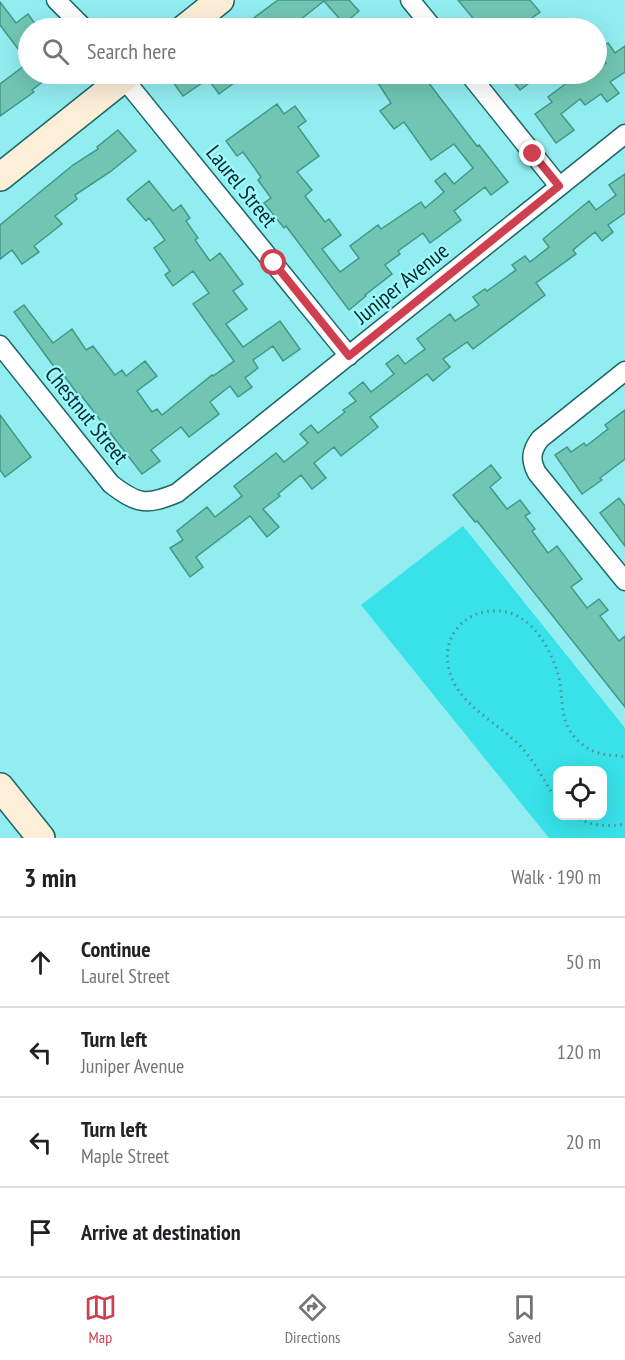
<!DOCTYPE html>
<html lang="en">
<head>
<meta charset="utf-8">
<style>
  body { margin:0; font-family:"PT Sans Narrow",sans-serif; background:#f2f2f2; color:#202124 }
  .controls { position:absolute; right:18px; bottom:18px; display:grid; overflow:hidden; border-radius:12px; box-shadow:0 6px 24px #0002 }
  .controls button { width:54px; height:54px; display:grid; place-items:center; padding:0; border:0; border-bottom:2px solid #e0e0e0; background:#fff; color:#202124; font:30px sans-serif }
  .stop { position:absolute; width:18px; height:18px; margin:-14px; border:4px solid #cf3f4f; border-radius:50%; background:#fff }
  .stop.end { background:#cf3f4f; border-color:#fff; box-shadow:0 2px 6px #0008 }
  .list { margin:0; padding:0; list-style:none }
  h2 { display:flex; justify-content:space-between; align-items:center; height:78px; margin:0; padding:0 24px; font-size:26px }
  h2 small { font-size:20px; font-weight:400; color:#757577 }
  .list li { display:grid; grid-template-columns:39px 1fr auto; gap:18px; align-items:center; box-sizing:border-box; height:90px; padding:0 24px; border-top:2px solid #e0e0e0 }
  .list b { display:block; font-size:22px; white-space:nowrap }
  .list p { margin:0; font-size:20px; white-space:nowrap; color:#757577 }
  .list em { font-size:20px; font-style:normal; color:#757577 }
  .icon { flex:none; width:33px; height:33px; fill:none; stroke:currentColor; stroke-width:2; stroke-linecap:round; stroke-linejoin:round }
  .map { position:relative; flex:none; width:625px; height:838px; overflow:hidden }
  .search { position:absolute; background:#fff; box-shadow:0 6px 24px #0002; left:18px; right:18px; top:18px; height:66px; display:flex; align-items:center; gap:15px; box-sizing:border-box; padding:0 21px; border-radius:33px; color:#757577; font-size:22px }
  .sheet { height:438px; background:#fff }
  nav { display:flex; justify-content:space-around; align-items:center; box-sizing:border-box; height:84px; border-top:2px solid #e0e0e0; background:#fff; font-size:16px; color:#757577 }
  nav a { display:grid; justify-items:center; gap:3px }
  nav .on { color:#cf3f4f }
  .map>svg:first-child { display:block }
  .green { fill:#38e2e8; fill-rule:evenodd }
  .building { fill:#71c6b3; stroke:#429887; stroke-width:1.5 }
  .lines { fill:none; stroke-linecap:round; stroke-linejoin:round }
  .street-casing { stroke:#1c6668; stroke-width:21 }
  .secondary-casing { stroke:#1c6668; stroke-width:30 }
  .path { stroke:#4f9294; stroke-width:3; stroke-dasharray:1.5 4.5; stroke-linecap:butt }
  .street { stroke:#fff; stroke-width:18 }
  .secondary { stroke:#fceed7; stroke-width:27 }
  .route { stroke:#cf3f4f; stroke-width:8 }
  .labels { text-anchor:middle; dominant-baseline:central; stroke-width:4.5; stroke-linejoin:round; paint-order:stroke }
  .street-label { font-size:22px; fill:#00282a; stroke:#9ffafd }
</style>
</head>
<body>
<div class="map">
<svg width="625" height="838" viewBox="0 0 625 838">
  <rect width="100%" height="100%" fill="#92edf0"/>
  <!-- green -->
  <path class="green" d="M463 526 625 728V838H549L361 605ZM558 770H602V816H558Z"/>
  <!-- building -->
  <path class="building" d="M278 0H349L359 11 344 24 324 1 296 23 300 28H258L251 20Z
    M458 0H530L540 12 518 28H481Z
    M0 2 16 23 28 14 38 28H28V62L0 25Z
    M608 43 615 53 625 46V72L610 82 619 93 607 102 601 94 585 105 580 99 561 114 574 130 556 143 535 114 552 102 548 97 568 82 561 74H577L582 81 592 74H597V70L606 63 597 50Z
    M28 63V74H53L32 90 34 92 0 116V84Z
    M167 74H246L219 94 208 79 183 96Z
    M391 74H414L420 82 425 78 477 146 479 145 508 182 491 195 485 187 454 211 461 220 430 243 423 233 398 251 400 254 385 265 392 274 365 295 366 296 349 310 286 226 284 228 264 203 271 198 258 180 261 177 243 152 237 156 226 141 277 104 284 114 295 106 306 121 298 127 319 156 297 172 312 190 305 196 325 222 329 219 341 235 322 249 340 272 359 258 350 246 378 225 381 229 421 202 425 208 444 192 435 181 445 173 454 184 473 168 454 144 431 160 404 122 394 129 380 111 391 103 378 83Z
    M507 74H541L520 90Z
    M118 130 136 151 110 172 75 195 77 199 55 216 62 224 34 246 39 252 22 264 12 250 0 259V225L73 165 98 149 97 147Z
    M625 174V213L608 225 613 232 602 241 595 232 573 250 576 254 536 283 545 295 473 349 467 342 443 359 450 367 433 381 427 374 370 417 378 427 341 456 334 447 314 463 326 478 312 489 301 475 278 494 280 496 263 509 279 527 267 537 250 516 196 557 203 567 190 577 170 548 183 540 177 531 207 507 215 517 242 496 234 486 276 453 284 462 308 443 300 434 311 425 318 433 345 412 343 410 356 401 349 393 363 382 371 392 394 374 386 364 398 355 405 364 425 349 417 339 450 314 455 321 479 305 473 297 485 289 487 291 516 270 512 265 525 256 530 262 549 247 543 239 589 201 596 210 616 195 609 185Z
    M149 181 173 211 181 205 190 218 186 221 198 238 195 240 210 261 220 253 243 284 233 291 247 309 226 324 243 347 280 321 300 349 283 361 273 346 253 360 258 368 245 378 252 387 238 397 230 386 210 402 219 414 189 437 181 427 151 450 160 461 142 474 80 394 79 396 57 366 55 368 14 312 24 305 53 343 72 329 86 350 93 346 115 375 122 370 126 376 145 361 157 376 137 391 152 412 157 409 162 415 212 375 213 376 234 361 193 304 209 293 193 271 173 286 165 275 170 271 154 248 165 240 149 218 146 221 127 199Z
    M625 410V459L600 478 602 480 582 494 555 455 567 447 571 452 584 443 586 446 608 429 605 425Z
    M0 415 31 457 5 477 0 470Z
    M491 465 501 478 490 487 507 509 520 500 530 513 525 516 535 529 532 531 548 553 557 546 582 579 571 587 587 608 599 599 608 610 600 616 619 641 625 636V707L498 547 477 521 475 522 453 495Z
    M619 498 625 506V546L600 513Z"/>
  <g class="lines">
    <!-- street casing -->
    <g class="street-casing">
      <path id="street" d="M56 0 84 28
        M410 0 433 28
        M120 74 349 356
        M469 74 559 186
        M0 345 111 484C137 504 146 506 177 493L625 134
        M625 371 540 439C531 451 530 460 537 473L625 581"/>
    </g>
    <!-- secondary casing -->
    <g class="secondary-casing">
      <path id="secondary" d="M185 28 220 0
        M0 177 129 74
        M0 787 41 838"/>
    </g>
    <!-- path -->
    <path class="path" d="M558 801C545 784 537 764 522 748 499 722 458 707 449 669 445 653 448 640 458 627 469 615 483 610 499 611 531 612 552 650 559 678 563 696 560 715 570 731 577 742 590 752 603 754 610 756 618 755 625 757
      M574 816C591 826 606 827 625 824"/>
    <!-- street -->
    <use href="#street" class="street"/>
    <!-- secondary -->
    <use href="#secondary" class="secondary"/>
  </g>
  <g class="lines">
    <!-- route -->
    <path class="route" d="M274 263 349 356 559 186 533 154"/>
  </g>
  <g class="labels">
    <!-- street labels -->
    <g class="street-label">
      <text transform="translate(242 186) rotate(51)">Laurel Street</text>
      <text transform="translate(401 283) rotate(-39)">Juniper Avenue</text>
      <text transform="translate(87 415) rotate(51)">Chestnut Street</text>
    </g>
  </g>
</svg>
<div class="controls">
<button><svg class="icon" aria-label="locate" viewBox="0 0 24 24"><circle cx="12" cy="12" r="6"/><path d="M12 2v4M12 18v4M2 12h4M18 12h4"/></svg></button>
</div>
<div class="stop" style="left:274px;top:263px"></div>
<div class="stop end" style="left:533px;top:154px"></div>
<div class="search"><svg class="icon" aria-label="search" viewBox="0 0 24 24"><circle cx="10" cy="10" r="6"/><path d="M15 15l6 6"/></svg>Search here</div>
</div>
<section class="sheet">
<h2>3 min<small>Walk · 190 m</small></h2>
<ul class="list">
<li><svg class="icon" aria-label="ahead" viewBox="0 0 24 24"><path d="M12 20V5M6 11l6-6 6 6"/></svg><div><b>Continue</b><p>Laurel Street</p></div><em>50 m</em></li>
<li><svg class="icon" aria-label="left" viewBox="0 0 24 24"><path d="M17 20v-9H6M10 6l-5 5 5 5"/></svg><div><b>Turn left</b><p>Juniper Avenue</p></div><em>120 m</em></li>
<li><svg class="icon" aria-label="left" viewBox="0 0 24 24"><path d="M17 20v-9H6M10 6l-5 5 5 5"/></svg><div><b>Turn left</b><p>Maple Street</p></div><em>20 m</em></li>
<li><svg class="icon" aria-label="arrive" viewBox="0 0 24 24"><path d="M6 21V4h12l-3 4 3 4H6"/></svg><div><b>Arrive at destination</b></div></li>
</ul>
</section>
<nav>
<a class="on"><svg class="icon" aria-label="map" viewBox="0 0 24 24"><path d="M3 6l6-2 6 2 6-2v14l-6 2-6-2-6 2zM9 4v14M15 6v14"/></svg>Map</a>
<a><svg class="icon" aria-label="directions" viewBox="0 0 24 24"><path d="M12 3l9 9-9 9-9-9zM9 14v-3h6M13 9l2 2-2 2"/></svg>Directions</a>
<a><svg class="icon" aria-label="saved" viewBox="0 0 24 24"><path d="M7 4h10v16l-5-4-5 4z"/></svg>Saved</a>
</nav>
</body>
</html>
